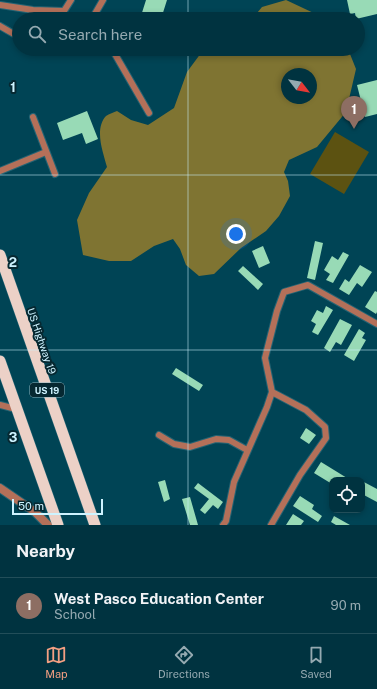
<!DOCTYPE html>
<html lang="en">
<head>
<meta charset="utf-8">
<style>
  body { margin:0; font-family:"Public Sans",sans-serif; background:#0e3f4b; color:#f1f3f6 }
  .controls { position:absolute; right:12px; bottom:12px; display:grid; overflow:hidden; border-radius:8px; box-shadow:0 2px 6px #0003 }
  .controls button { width:36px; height:36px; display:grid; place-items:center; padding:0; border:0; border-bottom:1px solid #224e59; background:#003340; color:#f1f3f6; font:20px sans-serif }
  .compass { position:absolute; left:281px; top:68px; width:36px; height:36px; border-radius:50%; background:#003340; box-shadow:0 2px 6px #0003; rotate:121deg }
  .scale { position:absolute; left:12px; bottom:10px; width:91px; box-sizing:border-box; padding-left:4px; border:2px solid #cef3ff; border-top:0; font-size:11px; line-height:14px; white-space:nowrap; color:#cef3ff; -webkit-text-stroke:3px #062831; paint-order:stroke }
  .you { position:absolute; left:236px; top:234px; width:14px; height:14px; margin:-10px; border:3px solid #fff; border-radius:50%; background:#1a73e8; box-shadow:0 0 0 6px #1a73e833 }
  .badge { display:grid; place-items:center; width:26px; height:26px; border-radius:50%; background:#f39f82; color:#fff; font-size:13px; font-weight:700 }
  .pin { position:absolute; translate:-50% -33px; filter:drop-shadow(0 1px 2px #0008) }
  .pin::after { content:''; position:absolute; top:21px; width:14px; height:12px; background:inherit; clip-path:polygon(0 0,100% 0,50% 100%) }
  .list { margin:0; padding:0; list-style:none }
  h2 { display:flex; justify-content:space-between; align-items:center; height:52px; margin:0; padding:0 16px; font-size:17px }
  h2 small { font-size:13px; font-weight:400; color:#95aab1 }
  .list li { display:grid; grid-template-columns:26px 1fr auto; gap:12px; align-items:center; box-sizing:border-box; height:56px; padding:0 16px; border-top:1px solid #224e59 }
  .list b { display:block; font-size:15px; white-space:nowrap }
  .list p { margin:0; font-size:13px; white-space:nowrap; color:#95aab1 }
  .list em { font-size:13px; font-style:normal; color:#95aab1 }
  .icon { flex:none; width:22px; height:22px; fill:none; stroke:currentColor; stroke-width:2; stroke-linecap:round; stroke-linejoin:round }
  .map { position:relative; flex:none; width:377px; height:525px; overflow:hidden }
  .search { position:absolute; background:#003340; box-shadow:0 2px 6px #0003; left:12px; right:12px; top:12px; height:44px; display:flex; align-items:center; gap:10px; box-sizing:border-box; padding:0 14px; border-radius:22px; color:#95aab1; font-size:15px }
  .sheet { height:108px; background:#003340 }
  nav { display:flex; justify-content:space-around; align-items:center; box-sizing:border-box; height:56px; border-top:1px solid #224e59; background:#003340; font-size:11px; color:#95aab1 }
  nav a { display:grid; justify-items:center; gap:2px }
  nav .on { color:#f39f82 }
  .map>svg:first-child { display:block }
  .green { fill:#5c5211 }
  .forest { fill:#7f7432; fill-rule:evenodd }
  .building { fill:#98dab6 }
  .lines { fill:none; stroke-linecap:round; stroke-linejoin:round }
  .service-casing { stroke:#256474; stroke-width:8 }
  .tertiary-casing { stroke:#256474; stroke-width:10 }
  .trunk-casing { stroke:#256474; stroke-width:12 }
  .service { stroke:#b47059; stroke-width:6 }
  .tertiary { stroke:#b47059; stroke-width:8 }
  .trunk { stroke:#ecd1c7; stroke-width:11 }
  .grid { fill:none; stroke:#cef3ff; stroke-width:1; stroke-opacity:0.55 }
  .labels { text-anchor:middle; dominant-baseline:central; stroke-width:4; stroke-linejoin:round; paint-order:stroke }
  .shield { fill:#062831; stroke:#92b6c1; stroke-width:1 }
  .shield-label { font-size:9px; font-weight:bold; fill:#cef3ff }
  .street-label { font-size:10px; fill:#cef3ff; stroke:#062831 }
  .grid-label { font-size:13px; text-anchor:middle; font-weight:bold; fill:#cef3ff; stroke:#062831; stroke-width:4; stroke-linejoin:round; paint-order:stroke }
</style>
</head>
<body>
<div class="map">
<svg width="377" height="525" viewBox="0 0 377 525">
  <rect width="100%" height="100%" fill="#045"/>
  <!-- green -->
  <path class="green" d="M335 132 369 152 344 194 310 174Z"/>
  <!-- forest -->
  <path class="forest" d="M286 0 320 16 323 19H252L262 7Z
    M209 49H348L356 69 346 112 317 147 289 160 284 172 288 181 290 196 279 216 266 231 241 248 214 274 199 276 186 265 180 249 173 239 154 246 131 261H109L83 255 77 220 89 193 107 167C103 152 94 129 106 116 109 114 114 112 117 111L131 120 148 125 174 108 187 72 201 53ZM287 74H311V98H287Z"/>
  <!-- building -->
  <path class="building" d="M146 0H167L161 19H140Z
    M347 0H377V14L356 19 355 13 350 14Z
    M377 80V114L365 117 357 85Z
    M87 111 98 139 86 144 82 133 63 140 57 123Z
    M315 241 323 243 315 280 307 278Z
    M263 246 270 263 259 268 252 251Z
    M343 252 349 255 333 283 326 280 330 274 324 270 332 256 338 260Z
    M360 265 372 272 362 287 357 283 349 295 339 289 345 279 349 282Z
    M243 266 263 284 258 290 238 271Z
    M375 291 377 292V312L376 314 365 307Z
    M326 306 333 310 318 335 312 332 316 324 311 321 317 310 323 313Z
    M340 319 352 325 341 345 336 342 330 352 324 348Z
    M359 329 365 333 362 338 366 340 354 361 344 355Z
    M176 368 203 385 199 391 172 374Z
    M306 428 316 435 309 444 300 438Z
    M321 462 347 478 346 480H332V484L314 473Z
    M165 480 170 499 164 502 158 482Z
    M362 481 377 489V502L362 494Z
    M198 483 223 502 218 509 213 505 205 514 200 510 209 499 194 488Z
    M300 496 314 505 312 509 322 516 318 522 293 506Z
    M190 497 198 525H190L182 499Z
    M293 514 304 521 301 525H286Z
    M334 516 350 525H336L331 522Z"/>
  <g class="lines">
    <!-- service casing -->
    <g class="service-casing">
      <path id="service" d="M0 5 33 10 64 11 71 0
        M60 19 64 11
        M92 19 103 0
        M0 26 19 37
        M38 49 41 50 42 49
        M112 49 149 113
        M33 117 55 174
        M0 171 46 152
        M0 405 16 409
        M159 435 174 444 190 447 216 439 229 440 247 450
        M223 525 226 521 234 482 267 407 272 392 265 358 277 311 284 292 308 285 377 324
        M271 525 300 475 326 438 325 427 306 410 272 392"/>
    </g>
    <!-- tertiary casing -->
    <g class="tertiary-casing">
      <path id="tertiary" d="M0 488 35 512 48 525"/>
    </g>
    <!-- trunk casing -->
    <g class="trunk-casing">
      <path id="trunk" d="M0 255 95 525
        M0 361 58 525"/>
    </g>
    <!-- service -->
    <use href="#service" class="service"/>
    <!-- tertiary -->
    <use href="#tertiary" class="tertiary"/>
    <!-- trunk -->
    <use href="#trunk" class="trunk"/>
  </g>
  <!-- grid -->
  <path class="grid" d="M188 0V19M188 49V525M0 175H377M0 350H377"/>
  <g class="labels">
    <!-- shield labels -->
    <rect class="shield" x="30" y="383" width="34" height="14" rx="3"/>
    <g class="shield-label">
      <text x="47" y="390">US 19</text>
    </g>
    <!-- street labels -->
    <g class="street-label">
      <text transform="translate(42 341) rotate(71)">US Highway 19</text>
    </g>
  </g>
  <g class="grid-label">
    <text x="13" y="92">1</text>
    <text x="13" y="267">2</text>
    <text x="13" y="442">3</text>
  </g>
</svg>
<div class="controls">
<button><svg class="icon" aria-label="locate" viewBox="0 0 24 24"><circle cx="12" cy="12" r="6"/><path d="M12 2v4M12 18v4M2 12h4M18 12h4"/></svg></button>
</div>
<svg class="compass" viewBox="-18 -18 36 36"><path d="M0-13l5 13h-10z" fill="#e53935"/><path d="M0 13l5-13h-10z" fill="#95aab1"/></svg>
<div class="scale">50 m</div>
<div class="you"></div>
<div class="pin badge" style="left:354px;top:129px;background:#8d6e63">1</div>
<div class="search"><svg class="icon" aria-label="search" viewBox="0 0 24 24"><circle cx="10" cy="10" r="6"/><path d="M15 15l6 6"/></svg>Search here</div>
</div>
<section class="sheet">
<h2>Nearby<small></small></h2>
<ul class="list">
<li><span class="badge" style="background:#8d6e63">1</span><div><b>West Pasco Education Center</b><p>School</p></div><em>90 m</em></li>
</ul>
</section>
<nav>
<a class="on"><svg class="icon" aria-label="map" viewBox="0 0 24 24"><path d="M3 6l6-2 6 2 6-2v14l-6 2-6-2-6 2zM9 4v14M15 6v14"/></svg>Map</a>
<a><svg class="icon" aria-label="directions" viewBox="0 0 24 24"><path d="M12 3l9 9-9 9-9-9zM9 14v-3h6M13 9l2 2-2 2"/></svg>Directions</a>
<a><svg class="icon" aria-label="saved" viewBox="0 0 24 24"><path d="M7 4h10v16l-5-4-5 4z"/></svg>Saved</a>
</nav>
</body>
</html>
